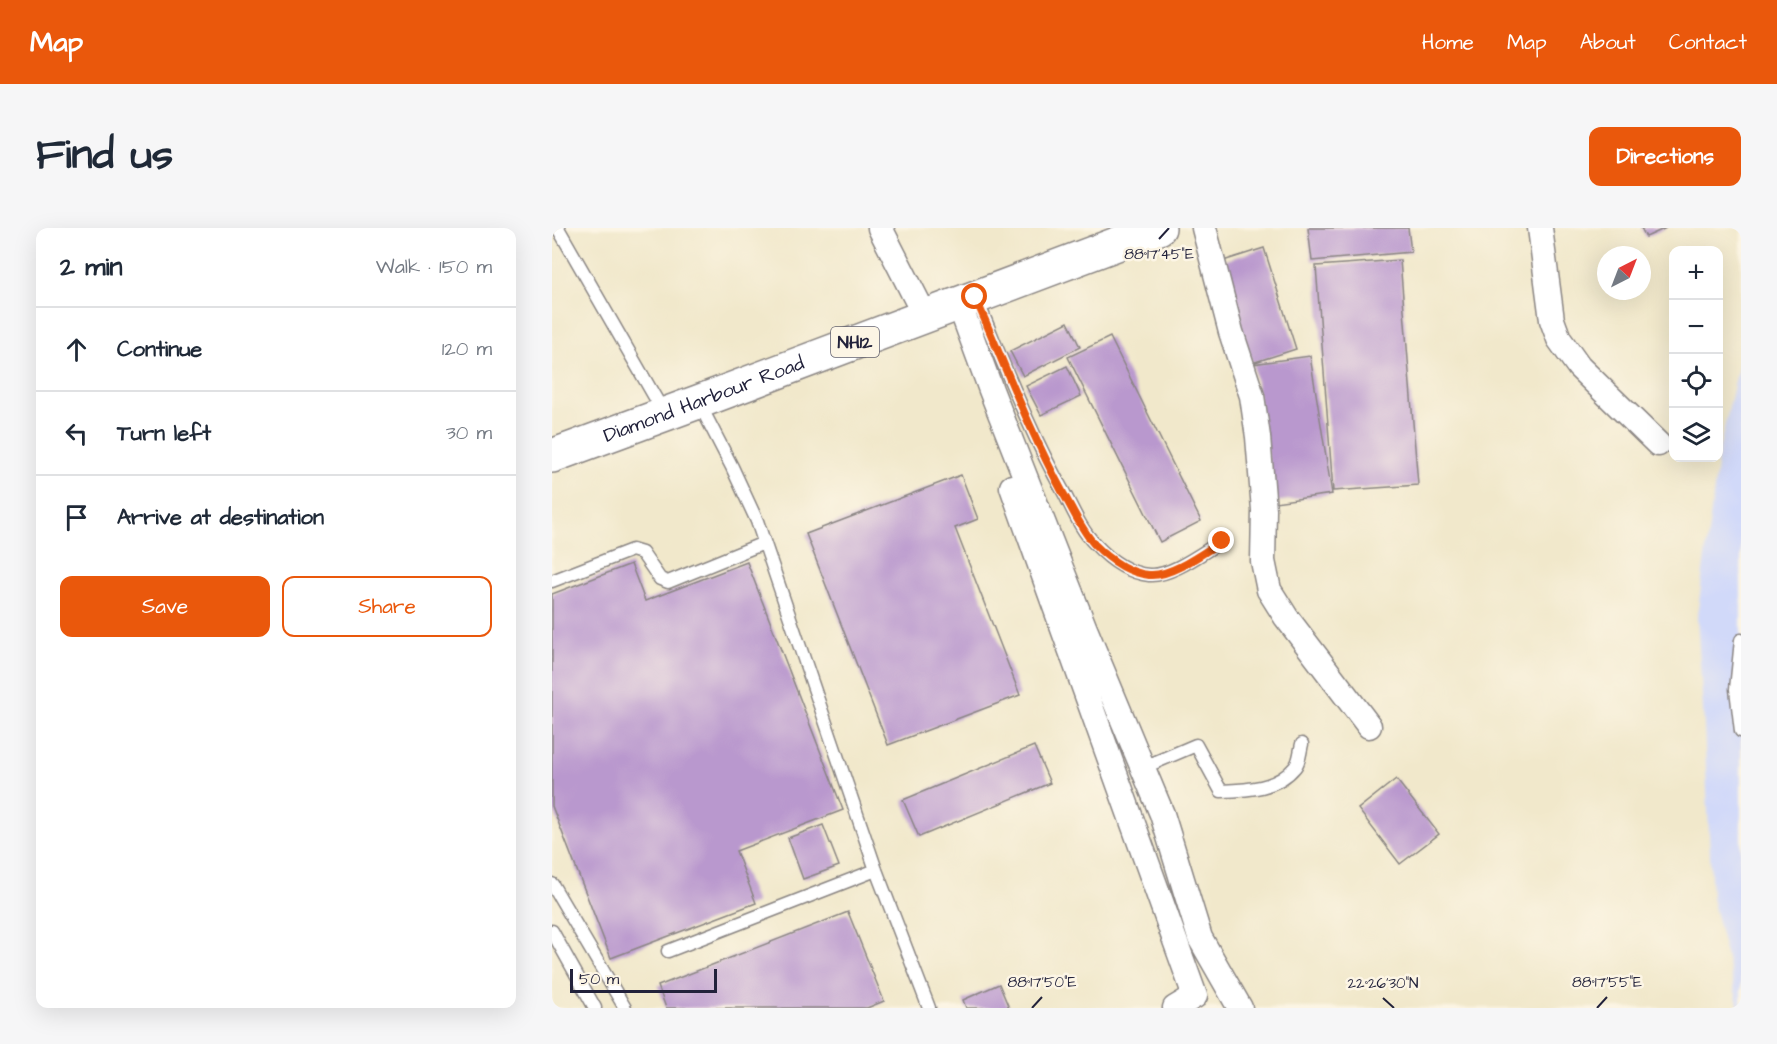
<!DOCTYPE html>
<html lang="en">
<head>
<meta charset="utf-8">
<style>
  body { margin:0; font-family:"Architects Daughter",sans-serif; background:#f6f6f7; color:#1f2937 }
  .controls { position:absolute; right:18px; top:18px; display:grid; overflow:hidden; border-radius:12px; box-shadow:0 6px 24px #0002 }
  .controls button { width:54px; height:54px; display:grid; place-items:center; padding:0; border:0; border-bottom:2px solid #e0e1e3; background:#fff; color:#1f2937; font:30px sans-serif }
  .compass { position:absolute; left:1045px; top:18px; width:54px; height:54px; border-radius:50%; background:#fff; box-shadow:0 6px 24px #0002; rotate:42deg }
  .scale { position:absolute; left:18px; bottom:15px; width:147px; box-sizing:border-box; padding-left:6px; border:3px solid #22223b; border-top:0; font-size:16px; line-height:21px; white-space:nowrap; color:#22223b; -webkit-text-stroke:4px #fcf5e5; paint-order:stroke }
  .stop { position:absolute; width:18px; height:18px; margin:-14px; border:4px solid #ea580c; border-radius:50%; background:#fff }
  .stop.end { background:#ea580c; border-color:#fff; box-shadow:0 2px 6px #0008 }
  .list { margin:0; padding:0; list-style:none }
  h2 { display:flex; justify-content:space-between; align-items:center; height:78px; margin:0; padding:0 24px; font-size:26px }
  h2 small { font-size:20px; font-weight:400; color:#747a83 }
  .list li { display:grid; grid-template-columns:39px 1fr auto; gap:18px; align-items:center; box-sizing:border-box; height:84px; padding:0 24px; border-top:2px solid #e0e1e3 }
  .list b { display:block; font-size:22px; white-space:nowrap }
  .list em { font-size:20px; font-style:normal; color:#747a83 }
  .actions { display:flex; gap:12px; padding:18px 24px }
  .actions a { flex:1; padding:14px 0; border:2px solid #ea580c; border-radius:12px; text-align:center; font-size:21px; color:#ea580c }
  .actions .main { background:#ea580c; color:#fff }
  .icon { flex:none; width:33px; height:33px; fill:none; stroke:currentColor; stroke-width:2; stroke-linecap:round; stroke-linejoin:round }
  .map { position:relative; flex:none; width:1189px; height:780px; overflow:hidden; border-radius:12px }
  header { display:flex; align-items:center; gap:36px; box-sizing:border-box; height:84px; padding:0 30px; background:#ea580c; color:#fff }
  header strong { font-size:28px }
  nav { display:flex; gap:33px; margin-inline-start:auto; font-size:21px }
  .intro { display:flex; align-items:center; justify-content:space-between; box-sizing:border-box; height:144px; padding:0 36px }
  h1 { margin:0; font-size:42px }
  .button { padding:15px 27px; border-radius:12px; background:#ea580c; color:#fff; font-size:21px; font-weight:700 }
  main { display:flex; gap:36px; padding:0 36px }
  aside { flex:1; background:#fff; border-radius:12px; box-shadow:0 6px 24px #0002 }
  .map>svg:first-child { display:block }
  .built { fill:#d1d9f9 }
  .building { fill:#b998ce }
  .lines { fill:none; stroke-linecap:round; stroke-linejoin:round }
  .lane-casing { stroke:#8a8583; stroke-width:15 }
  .street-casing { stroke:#8a8583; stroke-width:27 }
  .highway-casing { stroke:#8a8583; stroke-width:36 }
  .lane { stroke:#fff; stroke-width:12 }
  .street { stroke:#fff; stroke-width:24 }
  .highway { stroke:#fff; stroke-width:33 }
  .route { stroke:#ea580c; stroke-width:8 }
  .ticks { fill:none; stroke:#22223b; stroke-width:2 }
  .labels { text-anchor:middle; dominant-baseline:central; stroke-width:5; stroke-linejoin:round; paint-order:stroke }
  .shield { fill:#fcf5e5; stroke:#63616e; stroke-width:1.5 }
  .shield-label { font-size:18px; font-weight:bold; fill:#22223b }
  .street-label { font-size:20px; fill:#22223b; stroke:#fcf5e5 }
  .ticks-label { font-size:15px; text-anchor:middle; fill:#22223b; stroke:#fcf5e5; stroke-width:5; stroke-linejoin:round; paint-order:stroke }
</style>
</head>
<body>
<header>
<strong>Map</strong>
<nav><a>Home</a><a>Map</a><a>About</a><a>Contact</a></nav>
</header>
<div class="intro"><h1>Find us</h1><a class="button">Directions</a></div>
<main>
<aside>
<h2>2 min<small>Walk · 150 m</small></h2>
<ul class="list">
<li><svg class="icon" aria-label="ahead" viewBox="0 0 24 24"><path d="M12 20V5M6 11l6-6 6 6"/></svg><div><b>Continue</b></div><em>120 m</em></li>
<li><svg class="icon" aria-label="left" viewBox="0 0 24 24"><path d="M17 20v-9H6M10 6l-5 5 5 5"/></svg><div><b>Turn left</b></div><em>30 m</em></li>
<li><svg class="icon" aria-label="arrive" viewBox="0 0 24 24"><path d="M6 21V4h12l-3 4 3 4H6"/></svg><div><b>Arrive at destination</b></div></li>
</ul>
<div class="actions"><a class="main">Save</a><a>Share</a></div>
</aside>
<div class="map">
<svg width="1189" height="780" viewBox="0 0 1189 780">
  <rect width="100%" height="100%" fill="#fcf5e5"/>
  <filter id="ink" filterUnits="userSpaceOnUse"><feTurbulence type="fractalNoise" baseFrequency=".0167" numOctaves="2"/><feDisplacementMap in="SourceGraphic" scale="12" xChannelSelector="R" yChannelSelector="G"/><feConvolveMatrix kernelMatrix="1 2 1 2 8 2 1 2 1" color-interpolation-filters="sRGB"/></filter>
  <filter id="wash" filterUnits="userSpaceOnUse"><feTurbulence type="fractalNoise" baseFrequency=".008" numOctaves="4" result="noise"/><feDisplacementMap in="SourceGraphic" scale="24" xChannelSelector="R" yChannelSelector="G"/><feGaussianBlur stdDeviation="1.35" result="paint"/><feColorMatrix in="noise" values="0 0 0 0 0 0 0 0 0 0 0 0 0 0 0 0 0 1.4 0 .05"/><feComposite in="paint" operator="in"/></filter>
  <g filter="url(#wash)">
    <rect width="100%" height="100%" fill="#f1e8cb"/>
    <!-- built -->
    <path class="built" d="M1189 127V780H1187L1160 670 1152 497 1145 389 1167 223Z"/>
    <g id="blocks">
      <!-- building -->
      <path class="building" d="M756 0H856L859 24 760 33Z
        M1089 0H1114L1094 9Z
        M712 20 744 121 700 135 668 34Z
        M848 32 866 257 781 263 764 38Z
        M516 94 528 119 471 148 458 123Z
        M558 109 649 293 608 314 516 129Z
        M758 128 780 266 723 274 701 136Z
        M515 138 529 168 489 187 474 158Z
        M409 247 426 291 403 300 468 467 336 517 254 306Z
        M195 334 291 582 184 623 204 675 59 730 0 578V366L79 336 93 373Z
        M482 518 498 555 367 609 351 572Z
        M844 551 887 606 848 636 806 581Z
        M271 597 287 638 251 651 236 610Z
        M296 684 332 773 315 780H114L106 758Z
        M447 756 457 780H414L411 772Z"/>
    </g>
  </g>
  <g filter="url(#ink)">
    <use href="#blocks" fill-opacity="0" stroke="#8a8583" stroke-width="1.5"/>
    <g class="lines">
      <!-- lane casing -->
      <g class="lane-casing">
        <path id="lane" d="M6 0 112 185
          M424 70C452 136 477 203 512 265 521 282 529 302 543 316 557 331 575 345 597 347 619 349 651 324 670 313
          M147 175 180 239 205 293 324 642 377 780
          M0 353 80 322 90 325 108 351 116 354 212 315
          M1189 412 1184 461 1189 503
          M590 540 644 517 669 563C696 562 725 561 743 539 748 533 748 523 750 516
          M0 656 73 780
          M0 703 43 780
          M116 723 324 642"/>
      </g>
      <!-- street casing -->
      <g class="street-casing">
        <path id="street" d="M328 0 373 88
          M652 0 679 104 700 168 706 209 712 282 711 333 717 362 734 389 817 498
          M988 0 1000 92 1007 111 1027 139 1106 216
          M407 75 439 162 533 401 610 586 648 710 688 780
          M460 259 643 768 623 780"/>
      </g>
      <!-- highway casing -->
      <g class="highway-casing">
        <g id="highway">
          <path id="s1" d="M0 228 146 174 607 0"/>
        </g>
      </g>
      <!-- lane -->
      <use href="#lane" class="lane"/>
      <!-- street -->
      <use href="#street" class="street"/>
      <!-- highway -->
      <use href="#highway" class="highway"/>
    </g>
  </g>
  <g class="lines" filter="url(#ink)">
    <!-- route -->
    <path class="route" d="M423 69C452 135 477 202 511 265 521 282 529 301 542 316 557 331 575 345 597 347 619 349 651 325 670 313"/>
  </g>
  <!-- ticks -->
  <path class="ticks" d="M607 11 617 0M831 770 842 780M480 780 490 769M1045 780 1055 769"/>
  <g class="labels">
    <!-- shield labels -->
    <rect class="shield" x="279" y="99" width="48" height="30" rx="4.5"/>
    <g class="shield-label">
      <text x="303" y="114">NH12</text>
    </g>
    <!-- street labels -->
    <g class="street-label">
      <text stroke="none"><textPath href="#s1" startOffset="162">Diamond Harbour Road</textPath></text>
    </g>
  </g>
  <g class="ticks-label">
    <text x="607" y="31">88°17'45"E</text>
    <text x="490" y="759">88°17'50"E</text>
    <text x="1055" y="759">88°17'55"E</text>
    <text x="831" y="760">22°26'30"N</text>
  </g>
</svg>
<div class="controls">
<button>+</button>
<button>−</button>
<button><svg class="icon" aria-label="locate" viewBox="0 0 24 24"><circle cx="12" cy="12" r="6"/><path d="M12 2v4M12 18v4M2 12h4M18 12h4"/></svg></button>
<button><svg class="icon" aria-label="layers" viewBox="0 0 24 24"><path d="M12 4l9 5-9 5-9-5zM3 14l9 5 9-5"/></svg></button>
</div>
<svg class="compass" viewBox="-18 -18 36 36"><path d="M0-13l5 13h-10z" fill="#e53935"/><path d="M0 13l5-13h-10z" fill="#747a83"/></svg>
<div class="scale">50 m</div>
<div class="stop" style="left:423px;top:69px"></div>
<div class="stop end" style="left:670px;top:313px"></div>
</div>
</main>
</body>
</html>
